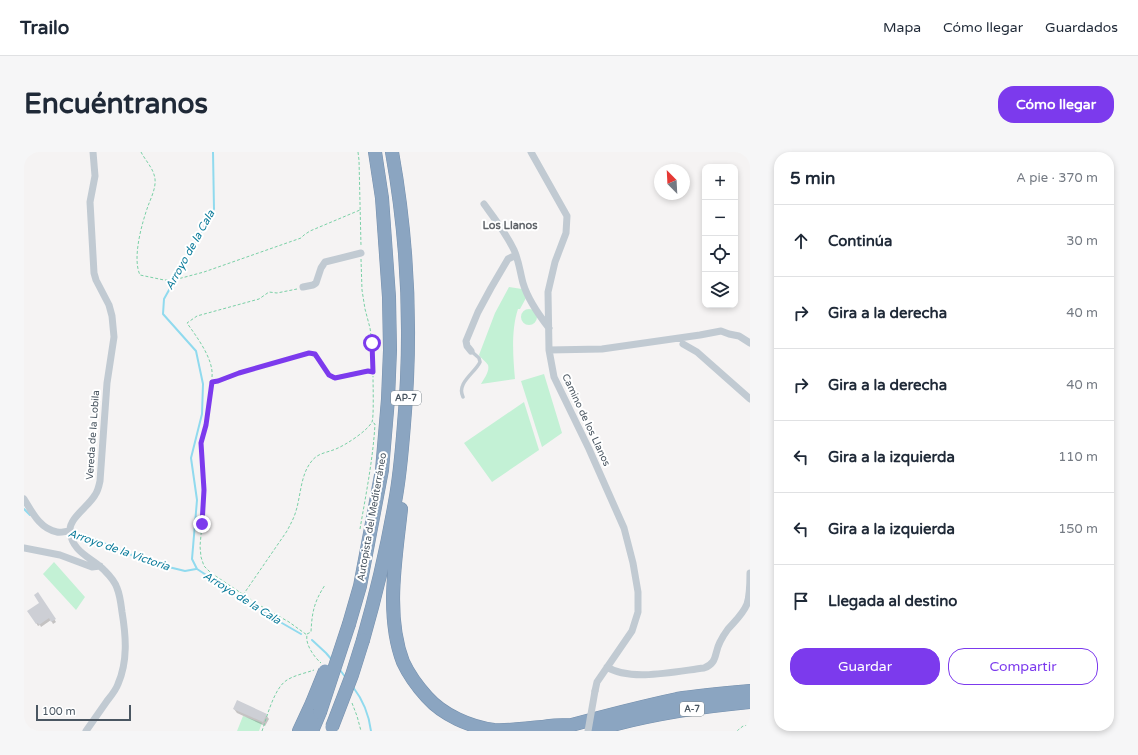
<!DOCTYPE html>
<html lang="es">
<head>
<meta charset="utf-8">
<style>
  body { margin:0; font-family:"Varela Round",sans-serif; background:#f6f6f7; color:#1f2937 }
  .controls { position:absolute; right:12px; top:12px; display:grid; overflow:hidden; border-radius:8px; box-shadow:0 2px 6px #0003 }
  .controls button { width:36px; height:36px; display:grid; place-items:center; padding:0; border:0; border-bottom:1px solid #e0e1e3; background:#fff; color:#1f2937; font:20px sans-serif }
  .compass { position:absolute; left:630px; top:12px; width:36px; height:36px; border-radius:50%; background:#fff; box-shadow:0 2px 6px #0003; rotate:336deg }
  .scale { position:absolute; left:12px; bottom:10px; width:95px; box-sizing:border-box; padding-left:4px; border:2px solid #4a5661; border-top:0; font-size:11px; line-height:14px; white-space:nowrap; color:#4a5661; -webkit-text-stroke:3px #fff; paint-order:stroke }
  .stop { position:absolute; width:12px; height:12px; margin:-9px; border:3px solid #7c3aed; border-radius:50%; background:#fff }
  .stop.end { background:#7c3aed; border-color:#fff; box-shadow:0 1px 4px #0008 }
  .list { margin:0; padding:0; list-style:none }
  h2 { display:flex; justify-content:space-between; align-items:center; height:52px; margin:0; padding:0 16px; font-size:17px }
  h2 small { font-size:13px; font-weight:400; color:#747a83 }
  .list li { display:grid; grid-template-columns:26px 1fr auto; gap:12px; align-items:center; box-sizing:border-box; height:72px; padding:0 16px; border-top:1px solid #e0e1e3 }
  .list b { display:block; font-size:15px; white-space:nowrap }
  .list em { font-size:13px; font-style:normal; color:#747a83 }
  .actions { display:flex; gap:8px; padding:12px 16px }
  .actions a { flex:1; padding:9px 0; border:1px solid #7c3aed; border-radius:16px; text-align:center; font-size:14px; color:#7c3aed }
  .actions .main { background:#7c3aed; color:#fff }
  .icon { flex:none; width:22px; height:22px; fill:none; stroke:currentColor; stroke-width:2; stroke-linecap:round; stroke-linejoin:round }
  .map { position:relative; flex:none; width:726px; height:579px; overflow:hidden; border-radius:16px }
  header { display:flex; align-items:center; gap:24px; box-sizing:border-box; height:56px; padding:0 20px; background:#fff; border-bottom:1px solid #e0e1e3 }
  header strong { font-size:19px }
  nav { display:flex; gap:22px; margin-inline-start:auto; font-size:14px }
  .intro { display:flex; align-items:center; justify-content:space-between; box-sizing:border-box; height:96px; padding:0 24px }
  h1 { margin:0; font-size:28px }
  .button { padding:10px 18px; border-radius:16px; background:#7c3aed; color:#fff; font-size:14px; font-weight:700 }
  main { display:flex; gap:24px; padding:0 24px }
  aside { flex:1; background:#fff; border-radius:16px; box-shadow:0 2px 6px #0003 }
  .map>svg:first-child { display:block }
  .green { fill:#c3f1d5 }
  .shadow { fill:#0003 }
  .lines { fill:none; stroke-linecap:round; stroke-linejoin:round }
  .stream { stroke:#90daee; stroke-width:2 }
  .building { fill:#cdcfd5 }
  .highway-casing { stroke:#7690ad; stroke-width:14 }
  .path { stroke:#7ad0a6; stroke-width:1; stroke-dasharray:3 2; stroke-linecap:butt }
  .lane { stroke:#c1cad2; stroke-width:3.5 }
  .street { stroke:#c1cad2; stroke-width:7 }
  .highway { stroke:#8ba5c1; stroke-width:13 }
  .highway-bridge-casing { stroke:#7690ad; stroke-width:14; stroke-linecap:butt }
  .street-bridge { stroke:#c1cad2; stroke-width:7 }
  .highway-bridge { stroke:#8ba5c1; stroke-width:13 }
  .route { stroke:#7c3aed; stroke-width:5 }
  .labels { text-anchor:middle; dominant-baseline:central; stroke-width:4; stroke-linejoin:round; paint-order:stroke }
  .shield { fill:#fff; stroke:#808990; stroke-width:1 }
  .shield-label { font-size:9px; font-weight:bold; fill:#4a5661 }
  .street-label { font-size:10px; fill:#4a5661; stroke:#fff }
  .neighbourhood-label { font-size:11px; font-weight:bold; fill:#5f6368; stroke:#fff }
  .water-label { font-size:11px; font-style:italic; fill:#0c7c9b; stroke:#fff }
</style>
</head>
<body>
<header>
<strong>Trailo</strong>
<nav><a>Mapa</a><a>Cómo llegar</a><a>Guardados</a></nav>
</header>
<div class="intro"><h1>Encuéntranos</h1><a class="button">Cómo llegar</a></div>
<main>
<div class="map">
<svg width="726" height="579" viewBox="0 0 726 579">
  <rect width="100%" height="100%" fill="#f5f3f3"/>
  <!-- green -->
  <path class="green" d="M485 135 498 137 502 146 496 157H494C487 178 489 205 491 227L457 232C460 227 466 219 464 213 462 210 457 206 455 203L471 161Z
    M497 165a8 8 0 1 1 16 0a8 8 0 1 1-16 0Z
    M520 222 538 281 518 295 497 229Z
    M500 250 515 298 468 330 440 291Z
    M30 410 61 445 52 458 19 422Z
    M219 564 238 571 235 579H213Z"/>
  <!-- shadow -->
  <path class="shadow" d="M14 442 32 470 29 472 27 468 17 475 16 473 14 474 5 459 16 452Z
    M210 557 242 563 245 567 241 574 213 561Z"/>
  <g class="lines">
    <!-- stream -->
    <path class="stream" d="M189 0 190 57 140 147 139 162 172 199 179 232 178 262 167 306 173 348 168 407 173 417 244 463 277 482
      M0 357 6 363
      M48 381 63 384 124 410 161 419 172 417
      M288 488 302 501 308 508
      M316 518 322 526
      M329 535C339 548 345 563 347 579"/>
  </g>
  <!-- building -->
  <path class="building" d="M14 440 32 467 27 470 25 466 15 473 14 471 12 472 3 459 15 451 10 443Z
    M213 548 243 562 239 570 209 557Z"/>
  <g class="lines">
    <!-- highway casing -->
    <g class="highway-casing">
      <path id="highway" d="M377 357C372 405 361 463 379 510 385 523 393 534 403 545 419 563 446 575 470 578 486 579 502 576 518 575 528 573 538 573 548 573
        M325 472 336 434 358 318 364 247 366 198 365 145 358 46 351 0
        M339 488C352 443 363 396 371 350 376 324 378 298 380 272 388 181 384 89 368 0
        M540 575C577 565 615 555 653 547 677 543 702 541 726 539
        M275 579 288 551
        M288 579 296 560
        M568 579C619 563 673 555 726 550"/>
    </g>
    <!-- path -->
    <path class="path" d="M117 0C121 8 130 17 131 27 132 36 127 46 124 54 118 71 108 106 116 123L140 128H150L180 120 277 86 280 83 286 79 336 58
      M334 0 335 8 337 94
      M337 107 338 138 341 157 346 176 348 191 349 215
      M188 225C190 207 172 184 163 171L173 164 235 147 245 140 253 141 273 137
      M187 236 182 273 177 291 180 338 178 372 176 394 177 405 180 414 187 421 235 453 265 470 283 483C281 492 290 505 297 511
      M336 377C342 342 349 307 351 272L348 270
      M219 443 263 379C266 373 269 368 271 362 277 345 276 324 287 310 294 300 304 301 314 296 323 292 343 279 348 270 350 265 349 232 349 224
      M283 482 287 480C288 460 290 450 301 433
      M328 551 333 564 337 579
      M238 579C243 565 250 536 263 528 271 523 282 521 290 518
      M713 579 719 574 726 573"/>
    <!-- lane -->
    <path class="lane" d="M187 230 194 229 215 221 285 201C295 202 300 220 309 226L344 219 349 220
      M439 245C432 231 451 221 456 210L455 206 447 199"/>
    <!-- street -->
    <path class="street" d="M507 0 543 64 542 81 531 110 524 140 525 198 530 225 565 297 600 376 609 411 614 440V460L608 479 573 530 571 539
      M460 52C471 67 482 81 490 98 495 109 496 120 499 131 504 148 514 162 525 176
      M279 135 289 133 292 131 297 116 301 110 337 101
      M659 192 673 200 726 247
      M525 198 578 197 676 183 697 179 705 182 715 184 726 191
      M447 199 443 194 442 189 454 160 467 136 484 107 492 103
      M0 347C8 360 16 377 33 380 37 381 42 379 46 379
      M0 396 36 403 68 415 76 414
      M583 515C606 530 654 519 680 516 694 511 690 501 696 490 698 486 701 481 704 477 711 469 719 462 723 452 726 443 726 431 726 421
      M62 579C69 569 76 559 83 549 87 544 92 538 94 532 104 509 102 484 98 460 97 452 96 443 93 436 91 430 86 424 81 419 69 406 48 401 46 379 45 366 65 354 71 343 74 339 75 334 76 329L83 231 90 185 88 164 85 153 72 128 70 121 66 50 71 24 69 0"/>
    <!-- highway -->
    <use href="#highway" class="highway"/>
    <!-- highway-bridge casing -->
    <g class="highway-bridge-casing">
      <path id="highway-bridge" d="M288 551 301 519
        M296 560 325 472
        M308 575 328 523 339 488"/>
    </g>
    <!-- street-bridge -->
    <path class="street-bridge" d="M564 579 571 539"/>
    <!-- highway-bridge -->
    <use href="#highway-bridge" class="highway-bridge"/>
  </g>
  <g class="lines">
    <!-- route -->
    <path class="route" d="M178 372 180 338 177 291 182 273 188 230 194 229 215 221 285 201 291 202 305 223 311 226 344 219 349 220 348 191"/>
  </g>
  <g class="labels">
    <!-- shield labels -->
    <g class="shield">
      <rect x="367" y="239" width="30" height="14" rx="3"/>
      <rect x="656" y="550" width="24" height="14" rx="3"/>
    </g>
    <g class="shield-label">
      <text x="382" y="246">AP-7</text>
      <text x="668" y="557">A-7</text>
    </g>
    <!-- street labels -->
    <g class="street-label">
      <text transform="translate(562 268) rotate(65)">Camino de los Llanos</text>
      <text transform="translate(69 283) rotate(-86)">Vereda de la Lobila</text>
      <text transform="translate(348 365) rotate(-80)">Autopista del Mediterráneo</text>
    </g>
    <!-- neighbourhood labels -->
    <g class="neighbourhood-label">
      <text x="486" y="73">Los Llanos</text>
    </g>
    <!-- water labels -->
    <g class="water-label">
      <text transform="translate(166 98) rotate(-61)">Arroyo de la Cala</text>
      <text transform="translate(95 398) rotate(19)">Arroyo de la Victoria</text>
      <text transform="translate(218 446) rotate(32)">Arroyo de la Cala</text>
    </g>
  </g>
</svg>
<div class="controls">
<button>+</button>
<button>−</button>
<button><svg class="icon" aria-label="locate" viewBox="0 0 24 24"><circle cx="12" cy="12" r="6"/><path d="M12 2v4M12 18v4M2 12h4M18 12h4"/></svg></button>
<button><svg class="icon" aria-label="layers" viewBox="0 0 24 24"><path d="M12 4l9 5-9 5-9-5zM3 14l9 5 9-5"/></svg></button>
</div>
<svg class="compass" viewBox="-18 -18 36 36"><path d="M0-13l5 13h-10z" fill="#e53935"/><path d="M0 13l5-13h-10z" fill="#747a83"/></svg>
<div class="scale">100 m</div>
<div class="stop" style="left:348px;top:191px"></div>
<div class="stop end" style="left:178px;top:372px"></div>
</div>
<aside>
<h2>5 min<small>A pie · 370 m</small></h2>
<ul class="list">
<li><svg class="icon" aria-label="ahead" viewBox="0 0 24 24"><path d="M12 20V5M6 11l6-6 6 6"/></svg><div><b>Continúa</b></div><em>30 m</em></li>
<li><svg class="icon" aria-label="right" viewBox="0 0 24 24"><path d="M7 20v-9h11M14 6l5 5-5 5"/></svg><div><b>Gira a la derecha</b></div><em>40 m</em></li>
<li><svg class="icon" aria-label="right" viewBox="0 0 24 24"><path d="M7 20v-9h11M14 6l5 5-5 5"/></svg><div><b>Gira a la derecha</b></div><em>40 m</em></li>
<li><svg class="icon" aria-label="left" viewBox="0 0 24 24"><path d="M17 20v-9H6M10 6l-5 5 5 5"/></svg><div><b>Gira a la izquierda</b></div><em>110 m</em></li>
<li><svg class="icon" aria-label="left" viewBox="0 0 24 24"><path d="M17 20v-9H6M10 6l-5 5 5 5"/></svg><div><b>Gira a la izquierda</b></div><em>150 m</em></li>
<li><svg class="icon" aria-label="arrive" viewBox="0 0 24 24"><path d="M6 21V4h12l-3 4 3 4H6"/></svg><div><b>Llegada al destino</b></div></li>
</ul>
<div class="actions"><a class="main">Guardar</a><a>Compartir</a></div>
</aside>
</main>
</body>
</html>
